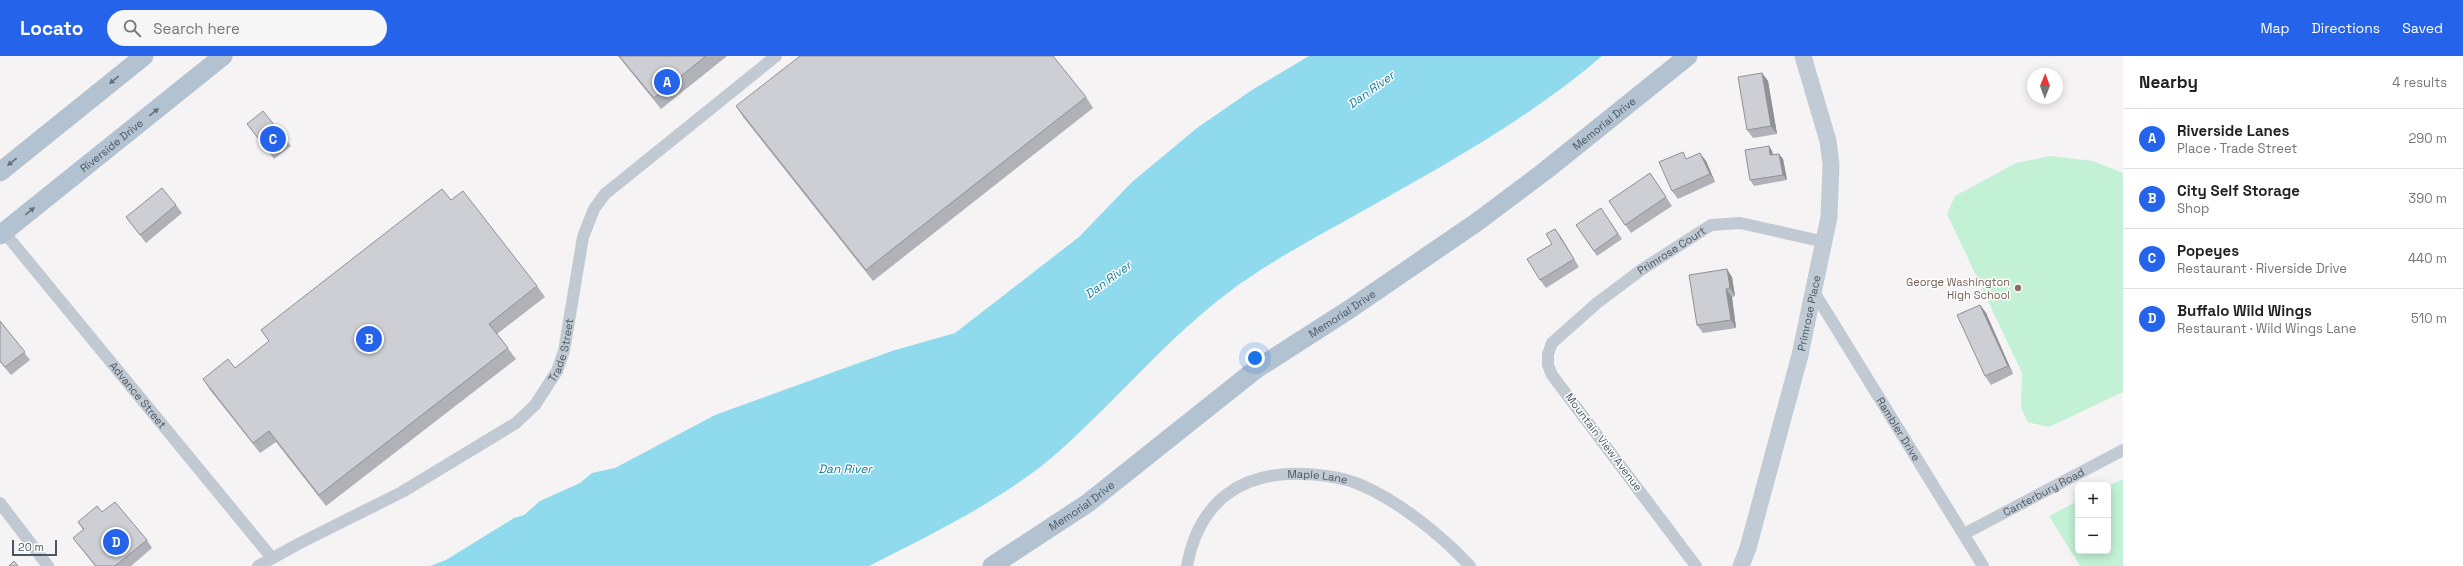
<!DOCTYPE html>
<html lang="en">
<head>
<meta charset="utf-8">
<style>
  body { margin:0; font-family:"Space Grotesk",sans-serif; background:#f6f6f6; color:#222 }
  .controls { position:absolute; right:12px; bottom:12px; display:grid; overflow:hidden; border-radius:6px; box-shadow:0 2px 10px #0003 }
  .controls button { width:36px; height:36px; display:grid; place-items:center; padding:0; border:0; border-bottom:1px solid #e0e0e0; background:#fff; color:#222; font:20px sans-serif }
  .compass { position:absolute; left:2027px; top:12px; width:36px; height:36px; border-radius:50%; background:#fff; box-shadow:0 2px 10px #0003; rotate:1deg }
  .scale { position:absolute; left:12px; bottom:10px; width:45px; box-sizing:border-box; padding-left:4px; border:2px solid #4a5661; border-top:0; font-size:11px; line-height:14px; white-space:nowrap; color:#4a5661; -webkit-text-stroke:3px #fff; paint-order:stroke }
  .you { position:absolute; left:1255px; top:302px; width:14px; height:14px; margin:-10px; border:3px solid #fff; border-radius:50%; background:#1a73e8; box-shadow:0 0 0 6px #1a73e833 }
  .badge { display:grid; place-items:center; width:26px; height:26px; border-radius:50%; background:#2563eb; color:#fff; font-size:13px; font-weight:700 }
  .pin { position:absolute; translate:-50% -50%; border:2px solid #fff; box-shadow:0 1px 4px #0006 }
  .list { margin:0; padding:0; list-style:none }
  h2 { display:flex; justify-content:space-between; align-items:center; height:52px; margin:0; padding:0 16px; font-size:17px }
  h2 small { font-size:13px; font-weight:400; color:#767676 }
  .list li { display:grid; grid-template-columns:26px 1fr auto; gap:12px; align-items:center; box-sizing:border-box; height:60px; padding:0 16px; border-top:1px solid #e0e0e0 }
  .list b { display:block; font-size:15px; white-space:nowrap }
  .list p { margin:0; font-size:13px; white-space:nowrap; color:#767676 }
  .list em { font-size:13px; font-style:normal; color:#767676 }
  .icon { flex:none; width:22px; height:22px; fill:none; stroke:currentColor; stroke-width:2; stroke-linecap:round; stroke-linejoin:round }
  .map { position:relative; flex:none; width:2123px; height:510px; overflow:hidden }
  header { display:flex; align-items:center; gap:24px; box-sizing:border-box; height:56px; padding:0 20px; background:#2563eb; color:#fff }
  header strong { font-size:19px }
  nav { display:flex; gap:22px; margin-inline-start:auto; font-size:14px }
  .search { width:280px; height:36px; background:#f6f6f6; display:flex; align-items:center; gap:10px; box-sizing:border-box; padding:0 14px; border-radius:22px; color:#767676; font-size:15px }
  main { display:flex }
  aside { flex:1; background:#fff }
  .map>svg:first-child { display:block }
  .green { fill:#c3f1d5 }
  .water { fill:#90daee }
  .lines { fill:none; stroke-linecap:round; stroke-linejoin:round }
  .street { stroke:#c1cad2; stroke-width:12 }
  .secondary { stroke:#c1cbd6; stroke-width:17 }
  .primary { stroke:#b3c2d1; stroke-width:19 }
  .wall { fill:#b0b2b7 }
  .shaded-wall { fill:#909195 }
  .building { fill:#cdcfd5; stroke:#909195 }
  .oneway { fill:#64717d }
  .education-dot { fill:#8d6e63; stroke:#fff; stroke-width:1.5 }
  .labels { text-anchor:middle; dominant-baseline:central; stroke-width:3; stroke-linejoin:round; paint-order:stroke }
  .street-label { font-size:11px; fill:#4a5661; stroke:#fff }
  .education-label { font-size:11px; fill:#785e54; stroke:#fff; text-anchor:end }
  .water-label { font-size:12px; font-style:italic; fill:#0c7c9b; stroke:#fff }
</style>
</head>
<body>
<header>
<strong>Locato</strong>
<div class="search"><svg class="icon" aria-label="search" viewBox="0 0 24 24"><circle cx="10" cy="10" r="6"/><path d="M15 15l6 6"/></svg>Search here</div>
<nav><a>Map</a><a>Directions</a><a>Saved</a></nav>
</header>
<main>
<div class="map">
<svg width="2123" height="510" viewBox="0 0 2123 510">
  <rect width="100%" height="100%" fill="#f5f3f3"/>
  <!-- green -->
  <path class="green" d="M2051 100 2093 105 2123 117V336L2049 371 2028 366 2021 352 2022 317 1947 158 1955 140 2016 107Z
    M2123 423V510H2080L2049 460 2078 445V495H2108V430Z"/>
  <!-- water -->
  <path class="water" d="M1309 0H1602C1526 65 1439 112 1352 161 1311 184 1267 207 1229 236 1169 281 1120 340 1065 390 1011 440 934 477 869 510H430L446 504 514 462 524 459 540 445 580 427 592 417 615 412 715 359 892 295 955 277 1079 181 1132 126 1197 72 1252 34Z"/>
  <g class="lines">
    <!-- street -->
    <g class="street">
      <path id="s1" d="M4 176 272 502"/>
      <path id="s2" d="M1814 236 1983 510"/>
      <path d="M0 447 48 510"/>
      <path id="s3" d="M1964 478 2123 394"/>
      <path id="s4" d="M258 510 302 486 402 436 516 367 535 349 557 315 564 295 583 181 594 153 605 138 776 0"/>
      <path id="s5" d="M1187 510C1199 446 1240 415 1305 418 1324 419 1343 421 1361 429 1400 446 1441 479 1470 510"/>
      <path id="s6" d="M1696 510 1552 319 1548 309V298L1552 287 1597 247 1641 214 1711 169 1740 167 1825 186"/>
    </g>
    <!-- secondary -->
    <path class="secondary" id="s7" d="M1741 510 1748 492 1800 299 1829 161 1831 108 1828 85 1803 0"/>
    <!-- primary -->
    <g class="primary">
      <path d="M0 116 144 0"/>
      <path id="s8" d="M0 179 223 0"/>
      <path id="s9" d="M992 510 1088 447 1255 314 1350 253 1477 166 1545 115 1688 0"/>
    </g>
  </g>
  <!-- wall -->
  <path class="wall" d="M618 0H727L661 53Z
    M1762 17 1768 25 1777 78 1753 82 1747 74Z
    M1086 41 1093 52 873 225 743 61 736 50Z
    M247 68 287 85 291 90 274 103Z
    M1769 90 1772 95 1773 98H1779L1783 103 1787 124 1754 130 1750 124Z
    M1688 102 1706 105 1715 126 1678 143 1672 135Z
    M1650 117 1672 150 1631 177 1609 145Z
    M451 144 537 230 545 241 497 278 516 303 326 450 276 386 260 397 210 334 203 323 235 312 269 285 261 274Z
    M176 149 182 157 146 187 132 169 126 161Z
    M1601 152 1622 183 1597 200 1576 169Z
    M1555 173 1579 211 1546 232 1540 224 1552 188Z
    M1732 221 1735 240 1732 241 1736 272 1703 277 1697 269Z
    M1980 249 1986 257 2013 318 1991 329 1985 320Z
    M0 265 30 304 11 319 0 306Z
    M78 466 147 484 152 492 131 510H95L79 490 73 482 83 474Z"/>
  <!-- shaded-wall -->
  <path class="shaded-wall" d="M1762 17 1768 25 1777 78 1771 70Z
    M1769 90 1772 95 1774 105 1770 99Z
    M1700 97 1706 105 1715 126 1710 118Z
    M1779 98 1783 103 1787 124 1783 119Z
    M1555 173 1561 181 1579 211 1574 203Z
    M1727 213 1732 221 1735 240 1730 232Z
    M1726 233 1732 241 1736 272 1731 264Z
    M1980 249 1986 257 2013 318 2008 310Z"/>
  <!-- building -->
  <path class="building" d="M619 0H706L654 42Z
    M800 0H1053L1086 41 866 214 736 50Z
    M1762 17 1771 70 1747 74 1738 21Z
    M263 55 287 85 270 97 247 68Z
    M1769 90 1770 99 1779 98 1783 119 1750 124 1745 94Z
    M1683 96 1686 103 1700 97 1710 118 1672 135 1659 106Z
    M1650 117 1666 141 1625 169 1609 145Z
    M162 132 176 149 140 179 126 161Z
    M442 133 451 144 463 135 537 230 489 268 508 292 319 439 269 375 253 387 203 323 228 303 235 312 269 285 261 274Z
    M1601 152 1618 178 1594 195 1576 169Z
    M1555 173 1574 203 1540 224 1527 203 1552 188 1546 178Z
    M1727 213 1730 232 1726 233 1731 264 1697 269 1689 219Z
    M1980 249 2008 310 1985 320 1957 259Z
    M0 265 25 296 5 311 0 305Z
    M115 446 147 484 115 510H96L73 482 84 473 78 466 97 450 102 456Z
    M14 505 18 510H9Z"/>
  <!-- one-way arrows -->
  <defs><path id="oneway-solid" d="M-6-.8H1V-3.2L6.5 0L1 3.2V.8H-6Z"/></defs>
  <g class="oneway">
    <use href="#oneway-solid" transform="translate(114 24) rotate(141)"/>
    <use href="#oneway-solid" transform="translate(154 56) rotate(-39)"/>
    <use href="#oneway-solid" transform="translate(12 106) rotate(141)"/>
    <use href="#oneway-solid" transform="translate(30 155) rotate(-39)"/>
  </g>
  <!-- markers -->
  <circle class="education-dot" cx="2018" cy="232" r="4"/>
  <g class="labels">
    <!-- street labels -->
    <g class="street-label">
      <text stroke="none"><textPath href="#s9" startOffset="756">Memorial Drive</textPath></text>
      <text stroke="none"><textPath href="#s8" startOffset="143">Riverside Drive</textPath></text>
      <text stroke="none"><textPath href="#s6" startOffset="424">Primrose Court</textPath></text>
      <text stroke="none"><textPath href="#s7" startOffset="262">Primrose Place</textPath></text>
      <text stroke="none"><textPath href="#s9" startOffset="432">Memorial Drive</textPath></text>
      <text stroke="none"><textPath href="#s4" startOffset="383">Trade Street</textPath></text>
      <text stroke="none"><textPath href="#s1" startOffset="211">Advance Street</textPath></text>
      <text stroke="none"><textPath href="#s2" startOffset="161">Rambler Drive</textPath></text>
      <text transform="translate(1604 386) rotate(53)">Mountain View Avenue</text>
      <text stroke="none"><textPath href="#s5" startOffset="179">Maple Lane</textPath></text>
      <text stroke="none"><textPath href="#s3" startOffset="90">Canterbury Road</textPath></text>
      <text stroke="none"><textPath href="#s9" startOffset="108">Memorial Drive</textPath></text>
    </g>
    <!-- education labels -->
    <g class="education-label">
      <text x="2010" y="226">George Washington<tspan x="2010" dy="13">High School</tspan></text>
    </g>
    <!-- water labels -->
    <g class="water-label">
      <text transform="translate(1371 34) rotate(-36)">Dan River</text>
      <text transform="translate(1108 224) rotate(-36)">Dan River</text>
      <text x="845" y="413">Dan River</text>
    </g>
  </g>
</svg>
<div class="controls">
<button>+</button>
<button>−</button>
</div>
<svg class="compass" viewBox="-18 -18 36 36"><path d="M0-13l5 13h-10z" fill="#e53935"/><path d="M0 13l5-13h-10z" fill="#767676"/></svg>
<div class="scale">20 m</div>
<div class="you"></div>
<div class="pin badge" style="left:667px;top:26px">A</div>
<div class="pin badge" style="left:369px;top:283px">B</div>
<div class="pin badge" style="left:273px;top:83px">C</div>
<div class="pin badge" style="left:116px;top:486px">D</div>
</div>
<aside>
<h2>Nearby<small>4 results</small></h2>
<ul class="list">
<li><span class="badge">A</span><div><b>Riverside Lanes</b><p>Place · Trade Street</p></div><em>290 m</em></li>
<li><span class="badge">B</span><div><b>City Self Storage</b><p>Shop</p></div><em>390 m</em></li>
<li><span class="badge">C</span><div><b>Popeyes</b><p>Restaurant · Riverside Drive</p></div><em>440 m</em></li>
<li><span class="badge">D</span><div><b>Buffalo Wild Wings</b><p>Restaurant · Wild Wings Lane</p></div><em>510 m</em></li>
</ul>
</aside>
</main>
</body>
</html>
